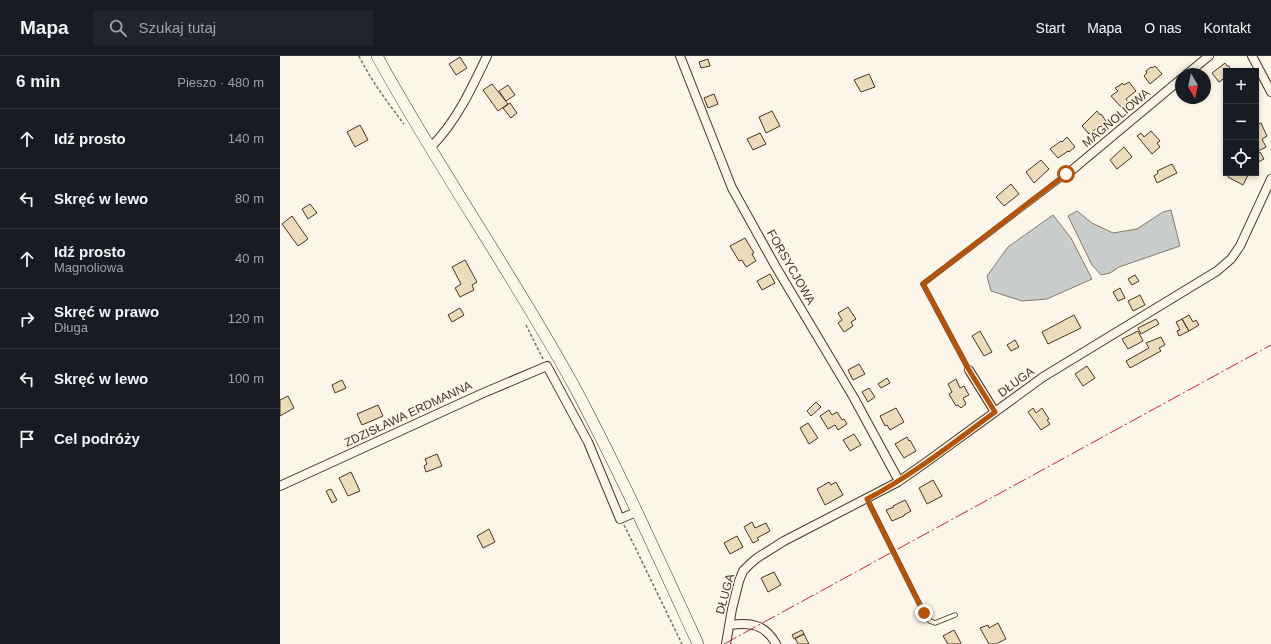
<!DOCTYPE html>
<html lang="pl">
<head>
<meta charset="utf-8">
<style>
  body { margin:0; font-family:Helvetica,sans-serif; background:#20242c; color:#f1f3f6 }
  .controls { position:absolute; right:12px; top:12px; display:grid; overflow:hidden; border-radius:0px; box-shadow:0 2px 6px #0003 }
  .controls button { width:36px; height:36px; display:grid; place-items:center; padding:0; border:0; border-bottom:1px solid #363941; background:#171b24; color:#f1f3f6; font:20px sans-serif }
  .compass { position:absolute; left:895px; top:12px; width:36px; height:36px; border-radius:50%; background:#171b24; box-shadow:0 2px 6px #0003; rotate:171deg }
  .stop { position:absolute; width:12px; height:12px; margin:-9px; border:3px solid #b45309; border-radius:50%; background:#fff }
  .stop.end { background:#b45309; border-color:#fff; box-shadow:0 1px 4px #0008 }
  .list { margin:0; padding:0; list-style:none }
  h2 { display:flex; justify-content:space-between; align-items:center; height:52px; margin:0; padding:0 16px; font-size:17px }
  h2 small { font-size:13px; font-weight:400; color:#9ea1a6 }
  .list li { display:grid; grid-template-columns:26px 1fr auto; gap:12px; align-items:center; box-sizing:border-box; height:60px; padding:0 16px; border-top:1px solid #363941 }
  .list b { display:block; font-size:15px; white-space:nowrap }
  .list p { margin:0; font-size:13px; white-space:nowrap; color:#9ea1a6 }
  .list em { font-size:13px; font-style:normal; color:#9ea1a6 }
  .icon { flex:none; width:22px; height:22px; fill:none; stroke:currentColor; stroke-width:2; stroke-linecap:round; stroke-linejoin:round }
  .map { position:relative; flex:none; width:991px; height:588px; overflow:hidden }
  header { display:flex; align-items:center; gap:24px; box-sizing:border-box; height:56px; padding:0 20px; background:#171b24; border-bottom:1px solid #363941 }
  header strong { font-size:19px }
  nav { display:flex; gap:22px; margin-inline-start:auto; font-size:14px }
  .search { width:280px; height:36px; background:#20242c; display:flex; align-items:center; gap:10px; box-sizing:border-box; padding:0 14px; border-radius:0px; color:#9ea1a6; font-size:15px }
  main { display:flex }
  aside { flex:1; background:#171b24 }
  .map>svg:first-child { display:block }
  .water { fill:#c9cecd; stroke:#887966 }
  .building { fill:#ecdcbc; stroke:#4a3520 }
  .lines { fill:none; stroke-linecap:round; stroke-linejoin:round }
  .service-casing { stroke:#4a3520; stroke-width:5.5 }
  .minor-casing { stroke:#4a3520; stroke-width:10 }
  .secondary-casing { stroke:#4a3520; stroke-width:12 }
  .path { stroke:#7f6f5c; stroke-width:1.5; stroke-dasharray:3 2; stroke-linecap:butt }
  .service { stroke:#fbf6e9; stroke-width:4 }
  .minor { stroke:#fbf6e9; stroke-width:8 }
  .secondary { stroke:#fbf6e9; stroke-width:11 }
  .power { stroke:#c62828; stroke-width:1; stroke-dasharray:14 3 2 3; stroke-linecap:butt }
  .route { stroke:#b45309; stroke-width:5 }
  .labels { text-anchor:middle; dominant-baseline:central; stroke-width:3; stroke-linejoin:round; paint-order:stroke }
  .street-label { font-size:12px; fill:#4a3520; stroke:#fbf6e9 }
</style>
</head>
<body>
<header>
<strong>Mapa</strong>
<div class="search"><svg class="icon" aria-label="search" viewBox="0 0 24 24"><circle cx="10" cy="10" r="6"/><path d="M15 15l6 6"/></svg>Szukaj tutaj</div>
<nav><a>Start</a><a>Mapa</a><a>O nas</a><a>Kontakt</a></nav>
</header>
<main>
<aside>
<h2>6 min<small>Pieszo · 480 m</small></h2>
<ul class="list">
<li><svg class="icon" aria-label="ahead" viewBox="0 0 24 24"><path d="M12 20V5M6 11l6-6 6 6"/></svg><div><b>Idź prosto</b></div><em>140 m</em></li>
<li><svg class="icon" aria-label="left" viewBox="0 0 24 24"><path d="M17 20v-9H6M10 6l-5 5 5 5"/></svg><div><b>Skręć w lewo</b></div><em>80 m</em></li>
<li><svg class="icon" aria-label="ahead" viewBox="0 0 24 24"><path d="M12 20V5M6 11l6-6 6 6"/></svg><div><b>Idź prosto</b><p>Magnoliowa</p></div><em>40 m</em></li>
<li><svg class="icon" aria-label="right" viewBox="0 0 24 24"><path d="M7 20v-9h11M14 6l5 5-5 5"/></svg><div><b>Skręć w prawo</b><p>Długa</p></div><em>120 m</em></li>
<li><svg class="icon" aria-label="left" viewBox="0 0 24 24"><path d="M17 20v-9H6M10 6l-5 5 5 5"/></svg><div><b>Skręć w lewo</b></div><em>100 m</em></li>
<li><svg class="icon" aria-label="arrive" viewBox="0 0 24 24"><path d="M6 21V4h12l-3 4 3 4H6"/></svg><div><b>Cel podróży</b></div></li>
</ul>
</aside>
<div class="map">
<svg width="991" height="588" viewBox="0 0 991 588">
  <rect width="100%" height="100%" fill="#fbf6e9"/>
  <!-- water -->
  <path class="water" d="M891 154 900 190 839 211 830 217 821 219 812 209 788 160 797 155 812 167 833 177 857 173 883 156Z
    M773 159 791 182 812 223 767 243 742 245 711 235 707 220 728 191Z"/>
  <!-- building -->
  <path class="building" d="M180 1 187 12 176 19 169 8Z
    M428 3 430 10 421 12 419 6Z
    M945 7 947 10H949L951 15H946V21L939 26 932 17Z
    M875 10 882 18 870 28 864 20 867 17 866 15 871 11 872 12Z
    M589 18 595 31 581 36 574 24Z
    M849 26 856 35 846 43 848 46 842 52 831 40 838 35 835 32 842 28V27L844 29Z
    M212 28 228 48 218 55 203 34Z
    M228 29 235 39 226 45 219 35Z
    M925 31 930 36 925 40Z
    M434 38 438 48 428 52 424 42Z
    M907 42H923L920 44 918 43 912 48Z
    M230 47 237 57 231 62 223 52Z
    M492 55 500 70 486 77 479 61Z
    M817 55 820 59 821 58 826 65 809 78 802 70Z
    M976 67 977 69 981 67 987 80 982 83 986 91 976 96Z
    M80 69 88 84 75 91 67 76Z
    M871 75 880 85 877 87 880 91 872 98 857 80 861 77 864 81Z
    M480 77 486 88 473 94 467 83Z
    M787 81 795 91 789 96 788 95 778 102 770 93 781 85 782 86Z
    M844 91 852 101 837 113 830 104Z
    M980 96 984 103 976 107V98Z
    M761 104 769 113 754 127 746 116Z
    M892 108 897 117 877 127 874 120 878 117 877 115Z
    M950 117H969L963 129 948 121Z
    M731 128 739 138 724 150 716 141Z
    M30 148 37 157 28 163 22 153Z
    M12 160 28 183 18 190 2 168Z
    M465 182 474 197 472 198 476 205 466 211 462 204 459 205 450 190Z
    M185 204 197 226 192 229 194 234 180 241 175 232 181 228 172 211Z
    M490 218 495 227 482 234 477 225Z
    M855 219 859 225 852 229 848 223Z
    M840 232 845 242 838 245 833 236Z
    M860 239 865 249 853 255 848 245Z
    M568 251 576 263 571 266 573 270 564 276 558 267 562 264 558 257Z
    M180 252 184 259 172 266 168 259Z
    M794 259 801 272 768 288 762 276Z
    M909 259 913 266 916 264 919 269 909 275 902 263Z
    M876 263 879 268 861 278 858 272Z
    M902 263 909 275 899 280 897 275 900 274 896 266Z
    M700 275 712 296 704 300 692 280Z
    M858 275 863 285 848 293 842 283Z
    M881 281 885 289 879 292 881 295 850 312 846 305 869 292 866 287Z
    M735 284 739 291 731 295 727 289Z
    M579 308 585 318 573 324 568 314Z
    M807 310 815 322 803 330 795 318Z
    M607 322 610 327 601 332 598 328Z
    M676 323 680 332 684 330 689 339 683 342 686 348 681 352 678 349 676 350 669 338 672 336 668 328Z
    M62 324 66 332 55 337 52 329Z
    M589 332 595 341 588 346 582 336Z
    M8 340 14 352 0 360V344Z
    M536 346 541 351 531 360 527 355Z
    M98 349 103 360 82 369 77 358Z
    M616 352 624 366 610 374 607 369 605 370 600 360Z
    M753 352 756 357 762 352 769 363 767 364 770 368 761 374 748 356Z
    M549 354 552 359 557 356 562 364 564 363 567 368 558 374 555 369 548 373 540 360Z
    M528 367 538 382 529 388 520 372Z
    M574 378 581 389 570 395 563 384Z
    M627 381 629 385 630 384 636 395 624 402 615 388Z
    M157 398 162 410 146 416 144 410 147 408 145 403Z
    M71 416 80 435 68 440 59 422Z
    M653 424 662 440 647 448 639 432Z
    M549 426 551 429 556 426 563 439 545 449 537 433Z
    M51 433 57 444 52 447 46 435Z
    M625 444 631 455 624 459V460L612 465 606 454 614 451 613 450Z
    M472 466 475 472 486 467 490 475 477 482 479 484 473 487 464 471Z
    M209 473 215 486 203 492 197 480Z
    M457 480 463 491 450 498 444 487Z
    M494 516 501 529 488 536 481 522Z
    M718 567 726 583 716 588H709L700 572 708 569 709 572Z
    M522 574 524 578 514 583 512 579Z
    M674 574 681 587 680 588H668L663 580Z
    M524 578 529 588H518L515 582Z"/>
  <g class="lines">
    <!-- service casing -->
    <g class="service-casing">
      <path id="service" d="M689 314 643 228 786 119
        M587 443 640 549 650 565 655 567 675 559"/>
    </g>
    <!-- minor casing -->
    <g class="minor-casing">
      <path id="minor" d="M400 0 452 132 496 211 574 342 619 425
        M972 0 991 36
        M907 18 929 0
        M151 91C176 66 192 32 207 0
        M786 119 901 23
        M689 314 715 356
        M0 430 201 338 267 310 308 386 340 463 356 456
        M450 569C470 566 485 568 496 588
        M446 588 452 553 459 525 463 515 470 508 477 502 504 485 618 426 645 407 763 321 937 215 951 203 960 190 991 123"/>
    </g>
    <!-- secondary casing -->
    <g class="secondary-casing">
      <path id="secondary" d="M97 0C158 112 232 217 294 330 339 414 378 501 418 588"/>
    </g>
    <!-- path -->
    <path class="path" d="M79 0C91 24 107 46 124 68
      M246 269 263 303
      M344 469 353 487 402 588"/>
    <!-- service -->
    <use href="#service" class="service"/>
    <!-- minor -->
    <use href="#minor" class="minor"/>
    <!-- secondary -->
    <use href="#secondary" class="secondary"/>
    <!-- power -->
    <path class="power" d="M444 588 991 289"/>
  </g>
  <g class="lines">
    <!-- route -->
    <path class="route" d="M644 557 587 443C633 419 674 386 715 356L689 314 643 228 786 118"/>
  </g>
  <g class="labels">
    <!-- street labels -->
    <g class="street-label">
      <text transform="translate(836 62) rotate(-40)">MAGNOLIOWA</text>
      <text transform="translate(511 211) rotate(60)">FORSYCJOWA</text>
      <text transform="translate(736 326) rotate(-36)">DŁUGA</text>
      <text transform="translate(128 358) rotate(-25)">ZDZISŁAWA ERDMANNA</text>
      <text transform="translate(445 538) rotate(-75)">DŁUGA</text>
    </g>
  </g>
</svg>
<div class="controls">
<button>+</button>
<button>−</button>
<button><svg class="icon" aria-label="locate" viewBox="0 0 24 24"><circle cx="12" cy="12" r="6"/><path d="M12 2v4M12 18v4M2 12h4M18 12h4"/></svg></button>
</div>
<svg class="compass" viewBox="-18 -18 36 36"><path d="M0-13l5 13h-10z" fill="#e53935"/><path d="M0 13l5-13h-10z" fill="#9ea1a6"/></svg>
<div class="stop" style="left:786px;top:118px"></div>
<div class="stop end" style="left:644px;top:557px"></div>
</div>
</main>
</body>
</html>
